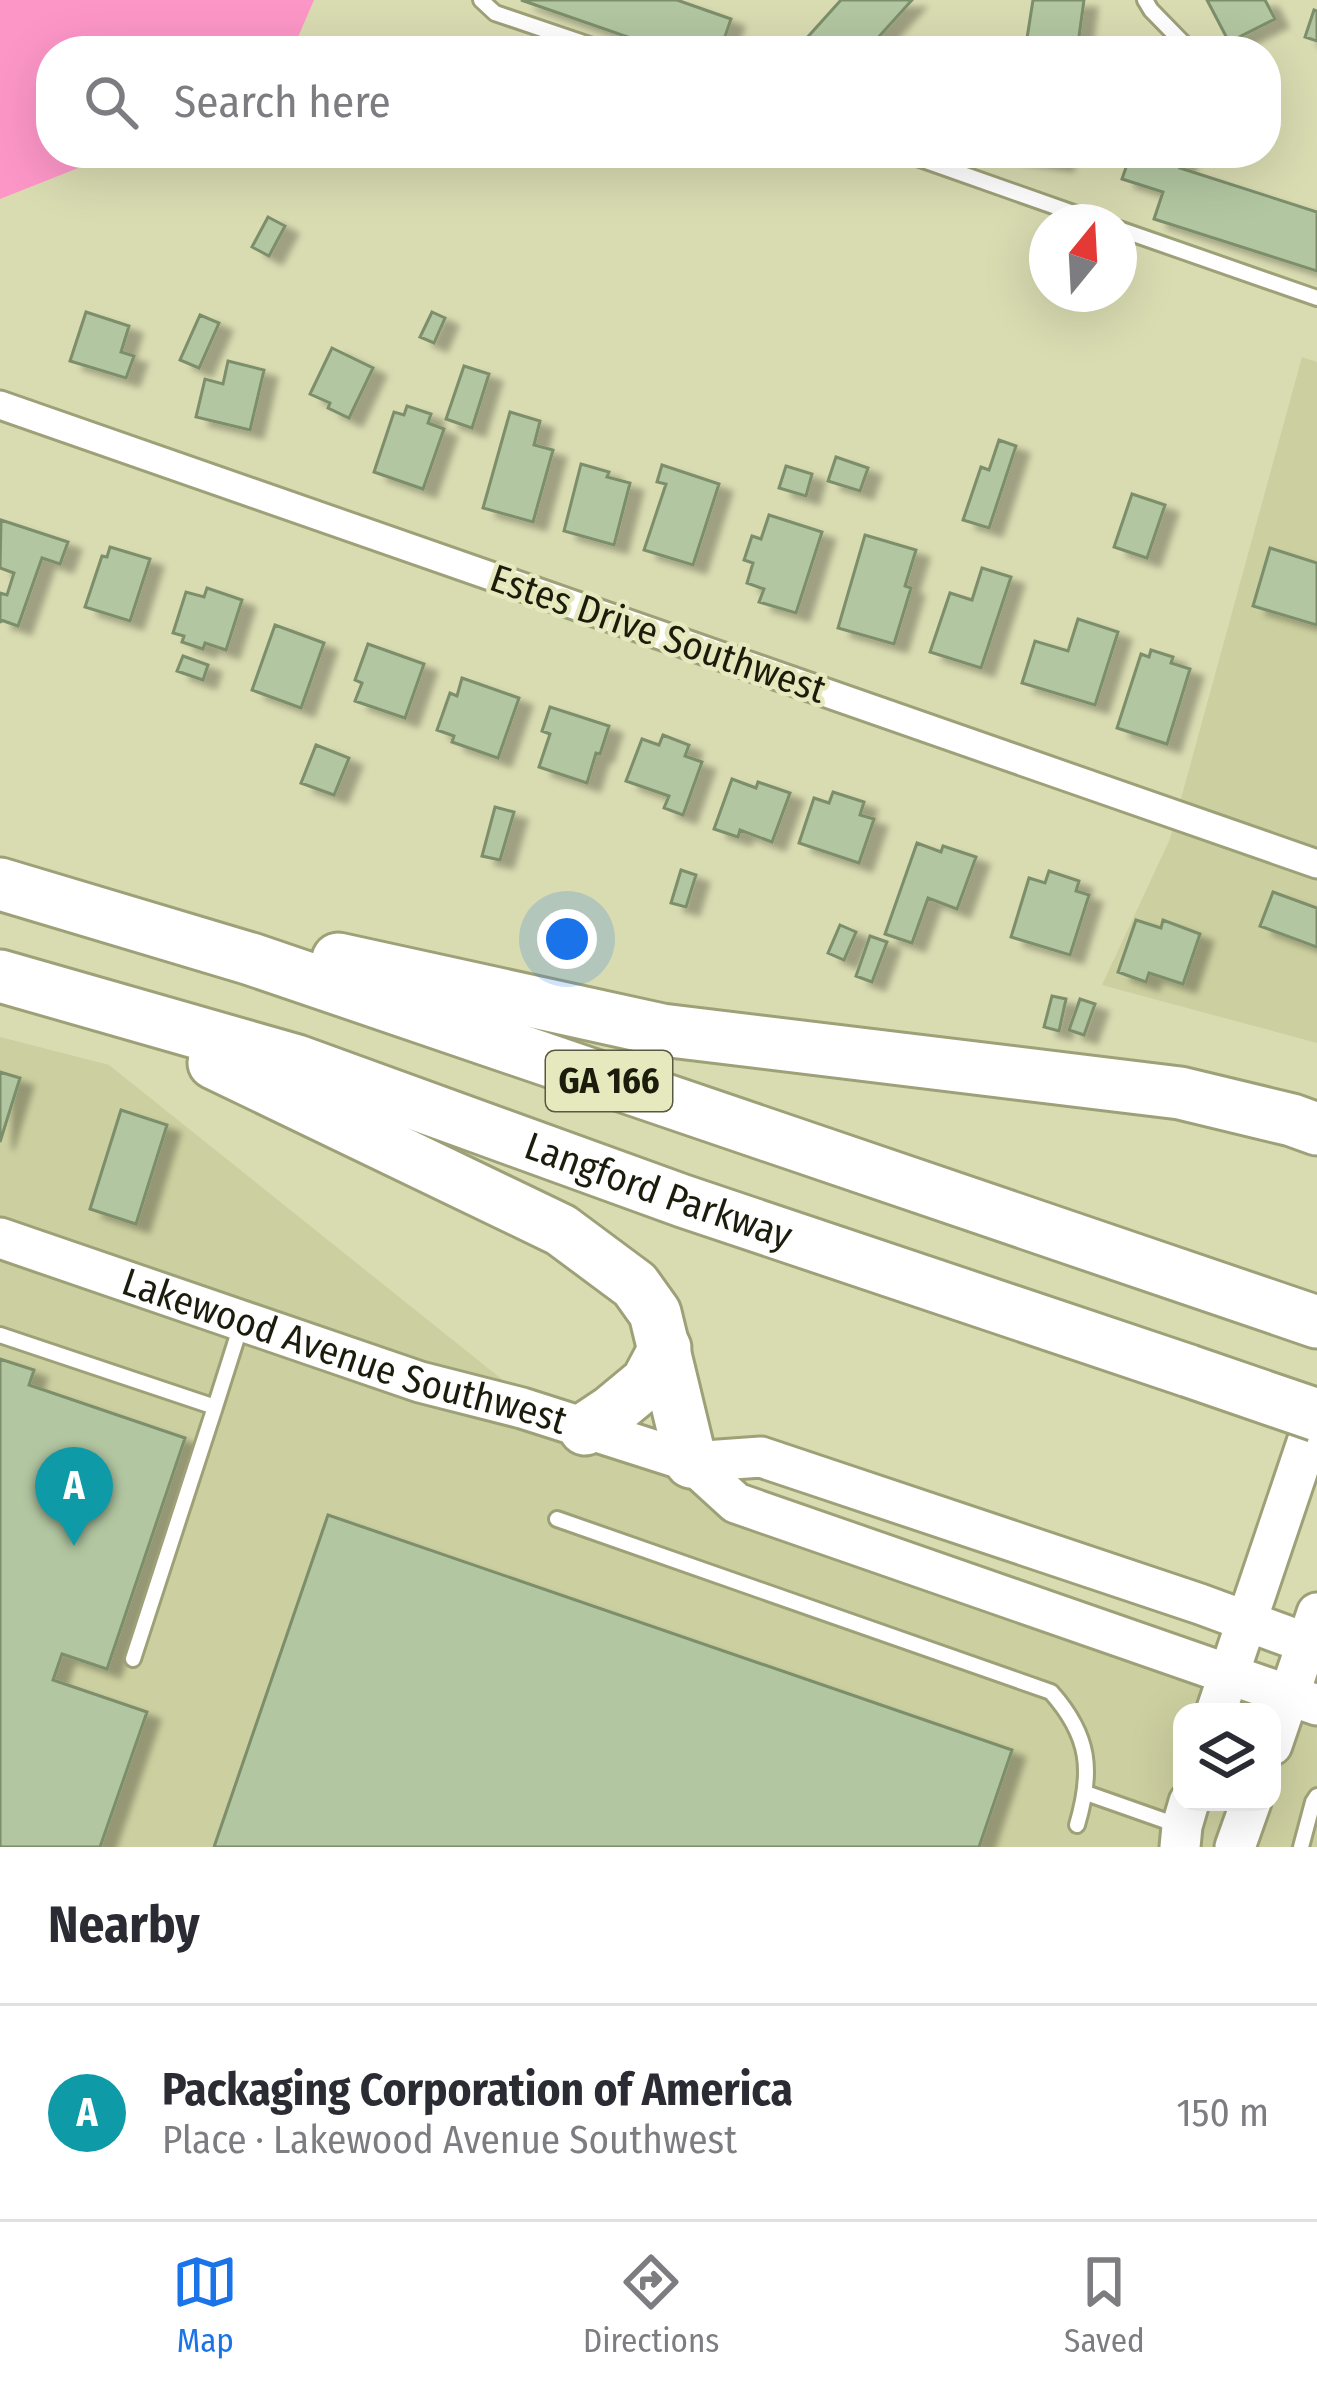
<!DOCTYPE html>
<html lang="en">
<head>
<meta charset="utf-8">
<style>
  body { margin:0; font-family:"Fira Sans Condensed",sans-serif; background:#f7f7f7; color:#2b2b33 }
  .controls { position:absolute; right:36px; bottom:36px; display:grid; overflow:hidden; border-radius:24px; box-shadow:0 12px 48px #0002 }
  .controls button { width:108px; height:108px; display:grid; place-items:center; padding:0; border:0; border-bottom:3px solid #e1e1e2; background:#fff; color:#2b2b33; font:60px sans-serif }
  .compass { position:absolute; left:1029px; top:204px; width:108px; height:108px; border-radius:50%; background:#fff; box-shadow:0 12px 48px #0002; rotate:18deg }
  .you { position:absolute; left:567px; top:939px; width:42px; height:42px; margin:-30px; border:9px solid #fff; border-radius:50%; background:#1a73e8; box-shadow:0 0 0 18px #1a73e833 }
  .badge { display:grid; place-items:center; width:78px; height:78px; border-radius:50%; background:#1a73e8; color:#fff; font-size:39px; font-weight:700 }
  .pin { position:absolute; translate:-50% -99px; filter:drop-shadow(0 3px 6px #0008) }
  .pin::after { content:''; position:absolute; top:63px; width:42px; height:36px; background:inherit; clip-path:polygon(0 0,100% 0,50% 100%) }
  .list { margin:0; padding:0; list-style:none }
  h2 { display:flex; justify-content:space-between; align-items:center; height:156px; margin:0; padding:0 48px; font-size:51px }
  h2 small { font-size:39px; font-weight:400; color:#7c7c81 }
  .list li { display:grid; grid-template-columns:78px 1fr auto; gap:36px; align-items:center; box-sizing:border-box; height:216px; padding:0 48px; border-top:3px solid #e1e1e2 }
  .list b { display:block; font-size:45px; white-space:nowrap }
  .list p { margin:0; font-size:39px; white-space:nowrap; color:#7c7c81 }
  .list em { font-size:39px; font-style:normal; color:#7c7c81 }
  .icon { flex:none; width:66px; height:66px; fill:none; stroke:currentColor; stroke-width:2; stroke-linecap:round; stroke-linejoin:round }
  .map { position:relative; flex:none; width:1317px; height:1847px; overflow:hidden }
  .search { position:absolute; background:#fff; box-shadow:0 12px 48px #0002; left:36px; right:36px; top:36px; height:132px; display:flex; align-items:center; gap:30px; box-sizing:border-box; padding:0 42px; border-radius:48px; color:#7c7c81; font-size:45px }
  .sheet { height:372px; background:#fff }
  nav { display:flex; justify-content:space-around; align-items:center; box-sizing:border-box; height:168px; border-top:3px solid #e1e1e2; background:#fff; font-size:33px; color:#7c7c81 }
  nav a { display:grid; justify-items:center; gap:6px }
  nav .on { color:#1a73e8 }
  .map>svg:first-child { display:block }
  .built { fill:#cccf9f; fill-rule:evenodd }
  .green { fill:#fc96c7 }
  .building { fill:#b2c6a1; stroke:#7c8e6b; stroke-width:3; filter:url(#shadow) }
  .lines { fill:none; stroke-linecap:round; stroke-linejoin:round }
  .lane-casing { stroke:#9ea078; stroke-width:20 }
  .street-casing { stroke:#9ea078; stroke-width:33 }
  .secondary-casing { stroke:#9ea078; stroke-width:45 }
  .highway-casing { stroke:#9ea078; stroke-width:57 }
  .lane { stroke:#fff; stroke-width:14 }
  .street { stroke:#fff; stroke-width:27 }
  .secondary { stroke:#fff; stroke-width:39 }
  .highway { stroke:#fff; stroke-width:51 }
  .highway-bridge-casing { stroke:#9ea078; stroke-width:57; stroke-linecap:butt }
  .highway-bridge { stroke:#fff; stroke-width:51 }
  .labels { text-anchor:middle; dominant-baseline:central; stroke-width:9; stroke-linejoin:round; paint-order:stroke }
  .shield { fill:#e6e8be; stroke:#595942; stroke-width:3 }
  .shield-label { font-size:36px; font-weight:bold; fill:#1c1c0d }
  .street-label { font-size:39px; fill:#1c1c0d; stroke:#e6e8be }
</style>
</head>
<body>
<div class="map">
<svg width="1317" height="1847" viewBox="0 0 1317 1847">
  <defs>
    <filter id="shadow"><feDropShadow dx="13" dy="8" stdDeviation="3" flood-color="#0004"/></filter>
  </defs>
  <rect width="100%" height="100%" fill="#d9dbb1"/>
  <!-- built -->
  <path class="built" d="M1302 357 1317 362V1043L1102 985 1170 839Z
    M0 1037 109 1065 594 1453 1317 1700V1847H0ZM1182 1712H1272V1802H1182Z"/>
  <!-- green -->
  <path class="green" d="M0 0H314L292 51H51V153H116L0 199Z"/>
  <!-- building -->
  <path class="building" d="M521 0H677L731 19 720 51H668Z
    M841 0H912L866 51H795Z
    M1033 0H1084L1077 51H1025Z
    M1207 0H1265L1275 19 1229 42Z
    M1314 10 1317 11V41L1305 37Z
    M1009 153H1061L1060 163 1009 155Z
    M1131 153H1185L1180 168 1317 212V271L1154 219 1163 192 1122 179Z
    M268 217 285 226 269 256 252 247Z
    M86 312 129 326 121 352 134 356 126 378 70 361Z
    M432 312 445 318 434 343 420 337Z
    M200 315 219 323 199 368 180 360Z
    M332 348 373 368 349 418 328 408 330 403 310 394Z
    M228 361 264 370 250 430 196 417 205 379 223 384Z
    M464 366 489 374 472 428 446 419Z
    M407 406 431 414 428 423 444 429 423 489 374 472 394 412 404 415Z
    M510 412 540 421 534 445 553 450 533 522 483 508Z
    M999 440 1016 446 989 528 963 520 981 467 989 470Z
    M836 457 868 468 860 491 828 481Z
    M581 464 609 472 607 477 630 483 614 545 564 531Z
    M662 465 719 484 693 565 644 550 666 484 657 482Z
    M786 466 812 474 806 496 779 488Z
    M1132 494 1165 505 1147 558 1114 547Z
    M769 515 822 532 796 613 759 602 764 589 747 583 753 563 744 560 752 536 761 539Z
    M1 520 68 542 60 564 42 558 18 626 1 620 0 623V593L7 595 14 573 0 568Z
    M865 535 916 550 905 586 911 588 894 644 838 628Z
    M110 547 150 559 130 621 85 607 102 556 107 557Z
    M1270 548 1317 563V625L1253 606Z
    M982 568 1011 577 981 668 930 652 950 593 972 600Z
    M207 588 242 600 226 650 205 643 203 649 182 642 184 636 173 633 186 592 204 597Z
    M1078 619 1118 632 1095 705 1022 683 1035 641 1068 651Z
    M275 625 324 643 301 708 252 690Z
    M368 644 424 664 405 718 355 701 362 683 355 680Z
    M1151 650 1173 657 1171 663 1190 669 1167 744 1117 728 1141 654 1149 657Z
    M183 656 208 665 203 680 177 671Z
    M462 678 519 698 498 758 452 742 454 736 437 730 450 693 457 696Z
    M550 707 609 726 600 754 596 753 587 783 539 767 550 734 542 731Z
    M663 735 689 745 685 756 702 762 683 815 664 808 669 796 626 781 642 739 659 745Z
    M316 745 349 758 334 795 301 783Z
    M732 779 756 788 758 782 790 793 772 842 740 830 738 837 714 829Z
    M833 792 864 802 860 815 874 819 859 863 799 843 814 798 829 803Z
    M495 807 514 812 500 860 482 856Z
    M917 843 941 852 943 846 976 857 957 909 928 898 912 943 885 934Z
    M681 870 696 875 686 907 671 903Z
    M1049 871 1079 881 1076 891 1089 895 1070 955 1011 937 1029 878 1045 883Z
    M1273 892 1317 908V947L1260 926Z
    M1136 920 1161 928 1163 920 1200 934 1183 984 1149 973 1146 982 1118 972Z
    M840 925 856 932 844 960 828 953Z
    M870 936 887 942 872 982 856 976Z
    M1052 996 1066 999 1059 1031 1044 1027Z
    M1080 999 1095 1004 1084 1035 1069 1030Z
    M0 1072 20 1078 0 1142Z
    M121 1110 167 1125 136 1224 90 1209Z
    M0 1359 34 1370 29 1385 185 1438 107 1669 62 1654 53 1680 147 1712 100 1847H0Z
    M328 1515 1012 1750 979 1847H214Z"/>
  <g class="lines">
    <!-- lane casing -->
    <g class="lane-casing">
      <path id="lane" d="M481 0 495 13 607 51
        M1145 0 1151 10 1191 51
        M903 153 1099 222
        M1119 229 1317 298
        M0 1335 215 1407 241 1325
        M557 1519 1051 1692C1090 1736 1093 1771 1077 1825
        M133 1659 215 1407
        M1086 1793 1177 1825
        M1301 1847 1313 1802 1317 1796"/>
    </g>
    <!-- street casing -->
    <g class="street-casing">
      <path id="street" d="M0 405 1317 864"/>
    </g>
    <!-- secondary casing -->
    <g class="secondary-casing">
      <g id="secondary">
        <path id="s1" d="M0 1238 420 1382 522 1408 691 1462 761 1457 1200 1604 1317 1647"/>
        <path d="M691 1462 736 1503 1317 1705"/>
        <path d="M1216 1712 1317 1413"/>
        <path d="M1272 1745 1317 1613"/>
        <path d="M1180 1847 1182 1826 1189 1802"/>
        <path d="M1235 1847 1251 1802"/>
      </g>
    </g>
    <!-- highway casing -->
    <g class="highway-casing">
      <g id="highway">
        <path d="M0 884 251 959 1317 1322"/>
        <path d="M338 959 662 1030 1180 1093 1292 1120 1317 1129"/>
        <path id="s2" d="M0 976 297 1061 683 1201 1189 1371"/>
        <path d="M214 1063 561 1230 635 1285 655 1313 691 1462"/>
        <path d="M585 1429 612 1411 647 1382 665 1348"/>
      </g>
    </g>
    <!-- lane -->
    <use href="#lane" class="lane"/>
    <!-- street -->
    <use href="#street" class="street"/>
    <!-- secondary -->
    <use href="#secondary" class="secondary"/>
    <!-- highway -->
    <use href="#highway" class="highway"/>
    <!-- highway-bridge casing -->
    <g class="highway-bridge-casing">
      <path id="highway-bridge" d="M1189 1371 1317 1415"/>
    </g>
    <!-- highway-bridge -->
    <use href="#highway-bridge" class="highway-bridge"/>
  </g>
  <g class="labels">
    <!-- shield labels -->
    <rect class="shield" x="546" y="1051" width="126" height="60" rx="9"/>
    <g class="shield-label">
      <text x="609" y="1081">GA 166</text>
    </g>
    <!-- street labels -->
    <g class="street-label">
      <text transform="translate(658 634) rotate(19)">Estes Drive Southwest</text>
      <text stroke="none"><textPath href="#s2" startOffset="693">Langford Parkway</textPath></text>
      <text stroke="none"><textPath href="#s1" startOffset="363">Lakewood Avenue Southwest</textPath></text>
    </g>
  </g>
</svg>
<div class="controls">
<button><svg class="icon" aria-label="layers" viewBox="0 0 24 24"><path d="M12 4l9 5-9 5-9-5zM3 14l9 5 9-5"/></svg></button>
</div>
<svg class="compass" viewBox="-18 -18 36 36"><path d="M0-13l5 13h-10z" fill="#e53935"/><path d="M0 13l5-13h-10z" fill="#7c7c81"/></svg>
<div class="you"></div>
<div class="pin badge" style="left:74px;top:1546px;background:#0f9aa8">A</div>
<div class="search"><svg class="icon" aria-label="search" viewBox="0 0 24 24"><circle cx="10" cy="10" r="6"/><path d="M15 15l6 6"/></svg>Search here</div>
</div>
<section class="sheet">
<h2>Nearby<small></small></h2>
<ul class="list">
<li><span class="badge" style="background:#0f9aa8">A</span><div><b>Packaging Corporation of America</b><p>Place · Lakewood Avenue Southwest</p></div><em>150 m</em></li>
</ul>
</section>
<nav>
<a class="on"><svg class="icon" aria-label="map" viewBox="0 0 24 24"><path d="M3 6l6-2 6 2 6-2v14l-6 2-6-2-6 2zM9 4v14M15 6v14"/></svg>Map</a>
<a><svg class="icon" aria-label="directions" viewBox="0 0 24 24"><path d="M12 3l9 9-9 9-9-9zM9 14v-3h6M13 9l2 2-2 2"/></svg>Directions</a>
<a><svg class="icon" aria-label="saved" viewBox="0 0 24 24"><path d="M7 4h10v16l-5-4-5 4z"/></svg>Saved</a>
</nav>
</body>
</html>
